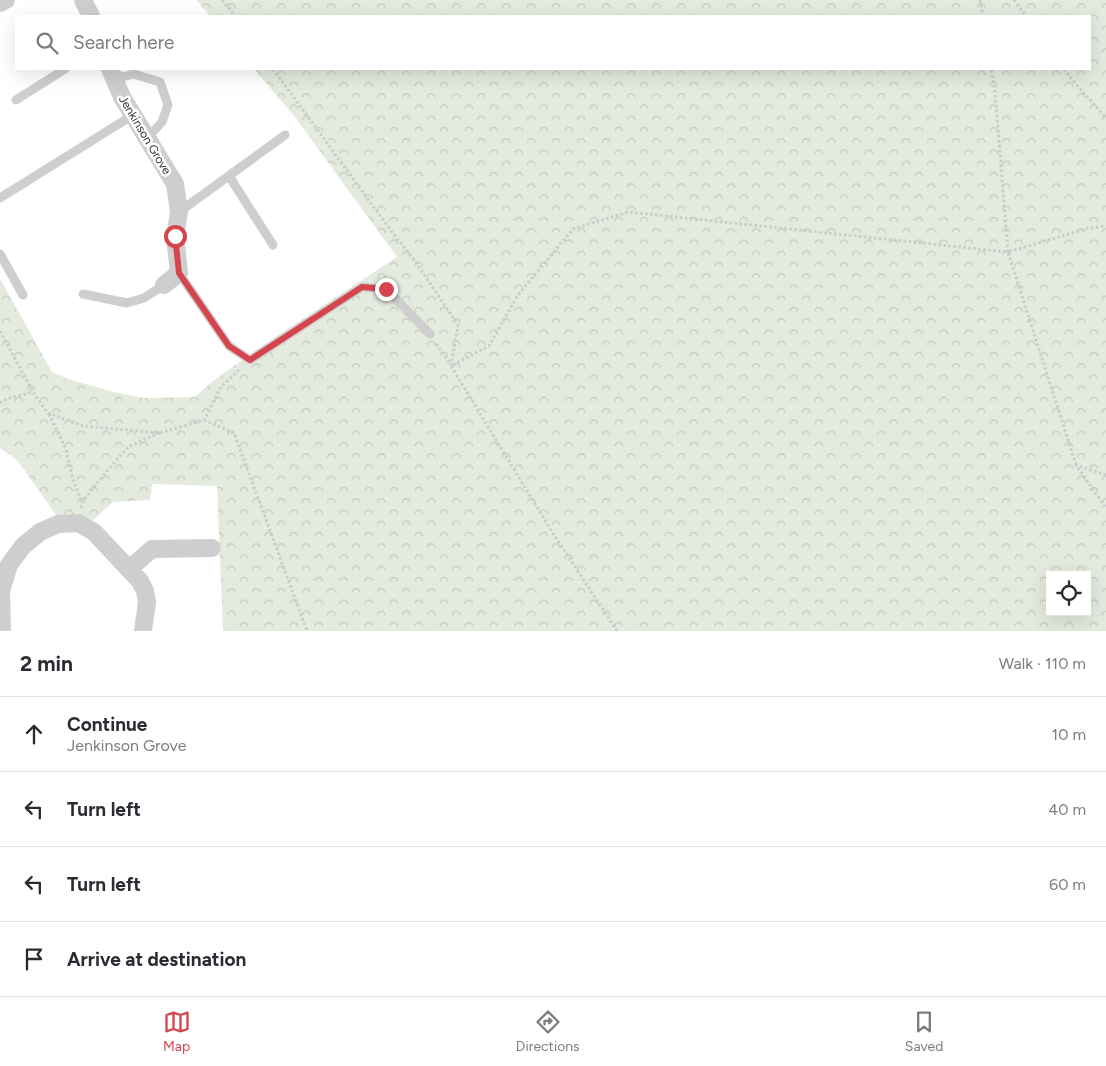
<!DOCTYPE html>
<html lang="en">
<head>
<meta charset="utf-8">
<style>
  body { margin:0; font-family:Figtree,sans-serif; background:#f2f2f3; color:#2b2b33 }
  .controls { position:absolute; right:15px; bottom:15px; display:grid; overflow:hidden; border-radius:0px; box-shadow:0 5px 20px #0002 }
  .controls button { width:45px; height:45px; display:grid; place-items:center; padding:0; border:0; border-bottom:1px solid #e1e1e2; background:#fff; color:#2b2b33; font:25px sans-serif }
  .stop { position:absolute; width:15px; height:15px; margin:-11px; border:4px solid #d6454e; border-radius:50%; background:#fff }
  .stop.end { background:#d6454e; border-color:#fff; box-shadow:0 1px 5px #0008 }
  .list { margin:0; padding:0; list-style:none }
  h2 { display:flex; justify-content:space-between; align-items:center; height:65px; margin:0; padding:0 20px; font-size:21px }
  h2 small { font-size:16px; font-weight:400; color:#7c7c81 }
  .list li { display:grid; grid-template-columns:32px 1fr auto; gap:15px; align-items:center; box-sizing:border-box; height:75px; padding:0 20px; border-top:1px solid #e1e1e2 }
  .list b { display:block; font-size:19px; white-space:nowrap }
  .list p { margin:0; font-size:16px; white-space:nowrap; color:#7c7c81 }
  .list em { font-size:16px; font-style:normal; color:#7c7c81 }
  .icon { flex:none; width:28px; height:28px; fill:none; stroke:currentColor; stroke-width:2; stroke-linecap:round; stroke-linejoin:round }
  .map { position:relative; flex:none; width:1106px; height:631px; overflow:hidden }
  .search { position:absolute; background:#fff; box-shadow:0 5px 20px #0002; left:15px; right:15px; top:15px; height:55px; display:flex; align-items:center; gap:12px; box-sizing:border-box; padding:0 18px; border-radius:0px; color:#7c7c81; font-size:19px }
  .sheet { height:365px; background:#fff }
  nav { display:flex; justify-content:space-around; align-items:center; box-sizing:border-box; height:70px; border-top:1px solid #e1e1e2; background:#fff; font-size:14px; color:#7c7c81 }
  nav a { display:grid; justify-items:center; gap:2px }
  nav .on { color:#d6454e }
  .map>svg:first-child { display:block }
  .park { fill:url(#park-crowns); fill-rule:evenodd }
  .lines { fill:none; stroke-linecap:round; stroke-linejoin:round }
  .path { stroke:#cbcbcb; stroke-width:3; stroke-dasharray:2.5 2.5; stroke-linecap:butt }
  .lane { stroke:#cecece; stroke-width:9 }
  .street { stroke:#cecece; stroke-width:18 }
  .route { stroke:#d6454e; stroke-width:6 }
  .labels { text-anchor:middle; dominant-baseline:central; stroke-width:5; stroke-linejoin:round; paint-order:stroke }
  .street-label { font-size:12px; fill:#313131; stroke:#fff }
</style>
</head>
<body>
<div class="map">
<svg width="1106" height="631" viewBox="0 0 1106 631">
  <defs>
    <pattern id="park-crowns" width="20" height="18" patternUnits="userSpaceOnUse" patternTransform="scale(1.25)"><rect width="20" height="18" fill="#e4eade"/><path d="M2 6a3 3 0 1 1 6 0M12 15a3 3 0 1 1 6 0" fill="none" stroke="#c4c9bf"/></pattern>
  </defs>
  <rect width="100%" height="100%" fill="#fff"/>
  <!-- park -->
  <path class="park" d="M196 0H1106V631H223L217 486 152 484 150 500 113 502 92 521 56 515 18 461 0 448V279L52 372 68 379 114 392 144 398 195 397 213 381 256 350 397 257 295 117 254 69H1090V16H210ZM1050 575H1087V612H1050Z"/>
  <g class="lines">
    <!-- path -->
    <path class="path" d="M222 0 235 16
      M980 0 983 16
      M1014 0 1026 16
      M273 69 392 232 415 261 458 325 451 365
      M1064 69 1075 83 1106 118
      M0 331 33 392 48 413 84 426 159 433 204 420 220 388 240 369
      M436 344 451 365
      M0 403 7 399 33 392
      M49 414 66 449 73 480 82 502
      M204 420 234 433 307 631
      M1076 465 1008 252 1089 228 1106 226
      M1106 475 1076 465 1106 508
      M81 508 82 502 106 472 128 447 159 433
      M617 631 551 530 451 366 489 346 518 295 573 229 628 212 1008 252 995 92 991 69"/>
    <!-- lane -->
    <path class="lane" d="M114 79 134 74 160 82 168 105 162 122 147 138
      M16 100 65 69
      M229 176 273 245
      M0 198 133 115
      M179 212 285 135
      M0 254 23 295
      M179 273 229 346 250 360 362 287 386 289 430 334
      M83 294 127 303 144 298 164 285"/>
    <!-- street -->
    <path class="street" d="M83 0 91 16
      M0 3 6 0
      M110 69 122 97 175 184 179 212 175 236 179 273 164 285
      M129 569 152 549 212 548
      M2 631 1 591 9 565 23 546 40 532 58 524 78 523 94 532 140 581 145 591 147 602 143 631"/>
  </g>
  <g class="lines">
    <!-- route -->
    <path class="route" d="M175 236 179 273 229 346 250 360 362 287 386 289"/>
  </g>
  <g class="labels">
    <!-- street labels -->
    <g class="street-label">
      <text transform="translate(145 135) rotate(59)">Jenkinson Grove</text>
    </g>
  </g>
</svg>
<div class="controls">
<button><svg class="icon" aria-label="locate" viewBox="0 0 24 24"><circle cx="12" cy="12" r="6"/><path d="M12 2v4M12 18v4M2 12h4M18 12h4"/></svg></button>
</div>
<div class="stop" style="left:175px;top:236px"></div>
<div class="stop end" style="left:386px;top:289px"></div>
<div class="search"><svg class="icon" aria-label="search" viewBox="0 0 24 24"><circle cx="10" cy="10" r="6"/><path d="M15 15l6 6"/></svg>Search here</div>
</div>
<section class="sheet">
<h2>2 min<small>Walk · 110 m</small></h2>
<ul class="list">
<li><svg class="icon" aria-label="ahead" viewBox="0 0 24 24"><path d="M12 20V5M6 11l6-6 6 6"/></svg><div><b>Continue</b><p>Jenkinson Grove</p></div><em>10 m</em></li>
<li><svg class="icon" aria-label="left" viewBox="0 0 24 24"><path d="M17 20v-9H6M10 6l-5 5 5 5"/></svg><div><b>Turn left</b></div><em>40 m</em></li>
<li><svg class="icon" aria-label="left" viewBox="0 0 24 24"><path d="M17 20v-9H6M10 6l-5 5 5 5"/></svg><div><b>Turn left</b></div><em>60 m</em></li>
<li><svg class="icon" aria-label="arrive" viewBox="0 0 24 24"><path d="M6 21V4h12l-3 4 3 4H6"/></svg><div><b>Arrive at destination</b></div></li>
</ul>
</section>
<nav>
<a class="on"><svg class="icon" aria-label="map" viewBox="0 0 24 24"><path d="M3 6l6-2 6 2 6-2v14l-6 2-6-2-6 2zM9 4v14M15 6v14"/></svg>Map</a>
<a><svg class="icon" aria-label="directions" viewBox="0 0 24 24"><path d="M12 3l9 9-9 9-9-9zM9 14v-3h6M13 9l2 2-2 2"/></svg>Directions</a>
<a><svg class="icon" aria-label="saved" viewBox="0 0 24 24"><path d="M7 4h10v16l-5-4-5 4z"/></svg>Saved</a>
</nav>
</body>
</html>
